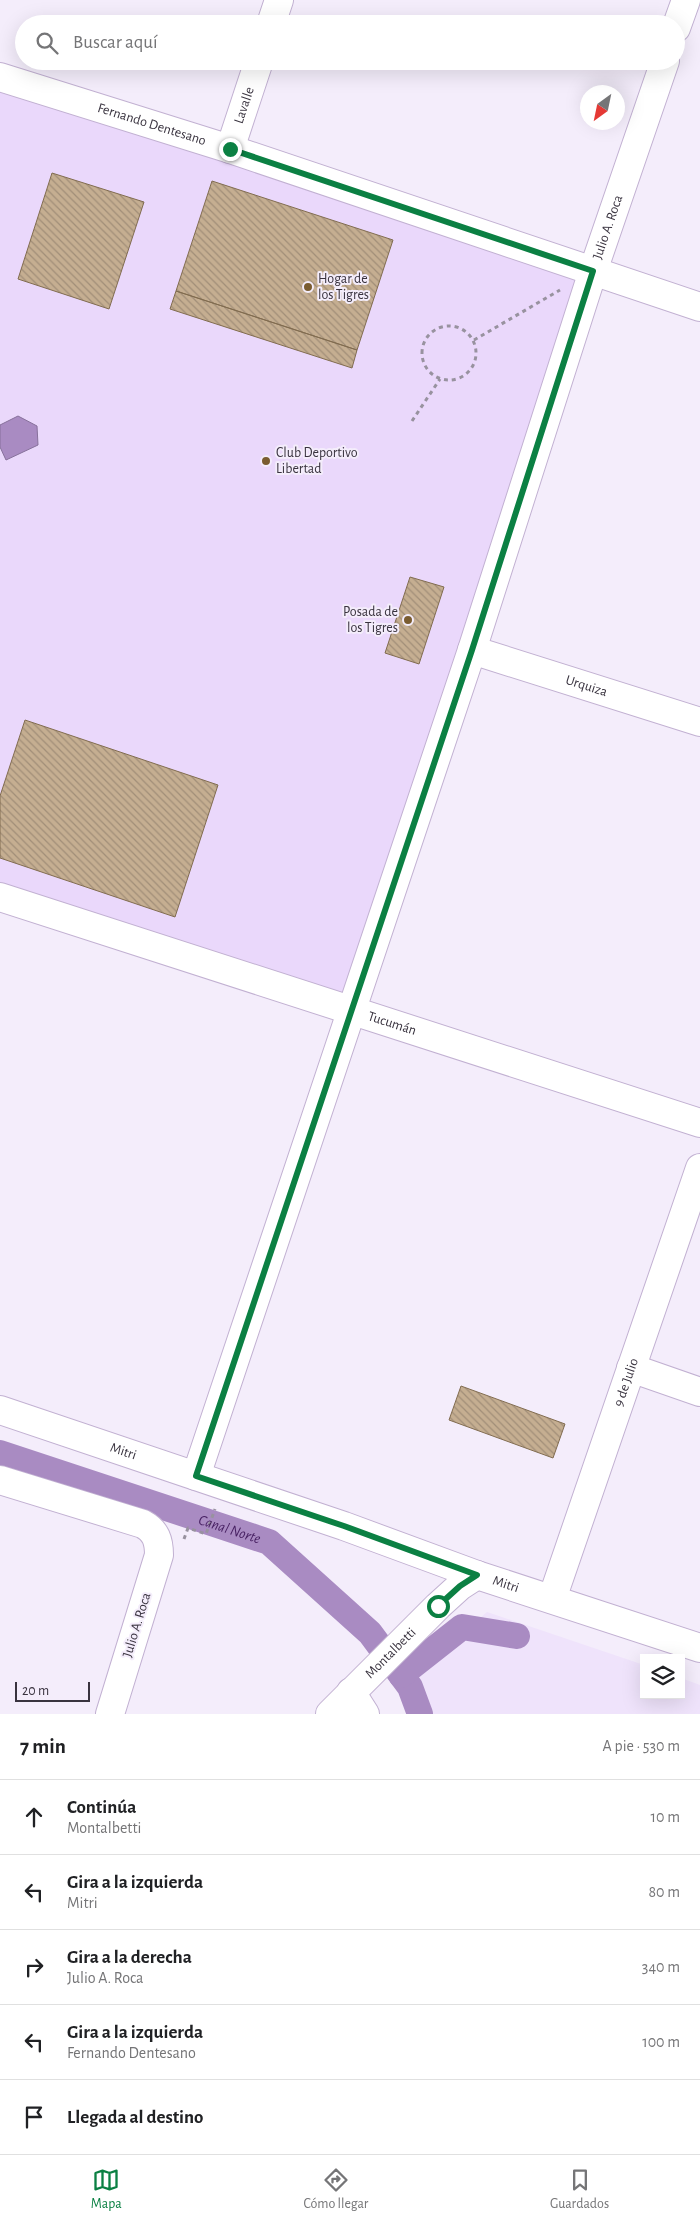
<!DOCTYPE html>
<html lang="es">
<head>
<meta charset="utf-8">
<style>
  body { margin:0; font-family:"Alegreya Sans",sans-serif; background:#f2f2f2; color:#202124 }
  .controls { position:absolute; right:15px; bottom:15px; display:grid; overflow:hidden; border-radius:0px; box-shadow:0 5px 20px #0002 }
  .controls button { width:45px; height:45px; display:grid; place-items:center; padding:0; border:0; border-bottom:1px solid #e0e0e0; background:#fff; color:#202124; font:25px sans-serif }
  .compass { position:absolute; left:580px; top:85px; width:45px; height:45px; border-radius:50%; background:#fff; box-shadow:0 5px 20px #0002; rotate:213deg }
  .scale { position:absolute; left:15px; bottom:12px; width:75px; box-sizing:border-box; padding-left:5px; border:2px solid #39333f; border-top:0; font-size:14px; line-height:18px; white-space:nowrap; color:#39333f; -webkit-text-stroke:4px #f4edfb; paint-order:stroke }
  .stop { position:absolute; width:15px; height:15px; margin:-11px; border:4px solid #0b8043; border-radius:50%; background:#fff }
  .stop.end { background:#0b8043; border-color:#fff; box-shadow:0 1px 5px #0008 }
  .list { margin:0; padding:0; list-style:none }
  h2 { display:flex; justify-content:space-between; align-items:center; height:65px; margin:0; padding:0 20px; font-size:21px }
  h2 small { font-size:16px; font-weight:400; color:#757577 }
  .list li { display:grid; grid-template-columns:32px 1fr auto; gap:15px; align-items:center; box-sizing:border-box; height:75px; padding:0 20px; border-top:1px solid #e0e0e0 }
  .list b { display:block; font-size:19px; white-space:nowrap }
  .list p { margin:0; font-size:16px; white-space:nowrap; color:#757577 }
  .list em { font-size:16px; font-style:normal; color:#757577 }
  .icon { flex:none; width:28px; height:28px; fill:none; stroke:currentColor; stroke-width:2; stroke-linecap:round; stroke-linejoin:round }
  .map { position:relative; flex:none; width:700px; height:1714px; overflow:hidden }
  .search { position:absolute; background:#fff; box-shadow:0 5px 20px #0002; left:15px; right:15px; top:15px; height:55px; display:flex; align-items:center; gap:12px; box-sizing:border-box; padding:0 18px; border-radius:28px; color:#757577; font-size:19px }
  .sheet { height:440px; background:#fff }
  nav { display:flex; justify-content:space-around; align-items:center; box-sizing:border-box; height:70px; border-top:1px solid #e0e0e0; background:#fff; font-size:14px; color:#757577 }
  nav a { display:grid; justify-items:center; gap:2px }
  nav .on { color:#0b8043 }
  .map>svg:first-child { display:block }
  .built { fill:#efe3fb }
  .pitch { fill:#ead8fb }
  .water { fill:#a98bc2; stroke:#87719b }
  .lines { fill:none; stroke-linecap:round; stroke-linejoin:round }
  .canal { stroke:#a98bc2; stroke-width:26 }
  .building { fill:url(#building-back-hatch); stroke:#816c50 }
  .minor-casing { stroke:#c2b1d2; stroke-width:30 }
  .path { stroke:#98929f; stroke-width:3; stroke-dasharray:4 4; stroke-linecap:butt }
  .minor { stroke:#fff; stroke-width:28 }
  .route { stroke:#0b8043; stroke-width:6 }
  .poi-dot { fill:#7a5c30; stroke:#f4edfb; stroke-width:2 }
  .labels { text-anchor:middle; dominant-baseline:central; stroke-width:4; stroke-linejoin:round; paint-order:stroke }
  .street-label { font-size:14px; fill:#39333f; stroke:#f4edfb }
  .poi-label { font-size:14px; fill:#39333f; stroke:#f4edfb; text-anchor:start }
  .water-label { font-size:15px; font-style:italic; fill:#461f61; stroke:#f4edfb }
</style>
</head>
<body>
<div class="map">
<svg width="700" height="1714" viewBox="0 0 700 1714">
  <defs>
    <pattern id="building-back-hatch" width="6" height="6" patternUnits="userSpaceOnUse" patternTransform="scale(1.25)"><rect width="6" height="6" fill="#c5ae91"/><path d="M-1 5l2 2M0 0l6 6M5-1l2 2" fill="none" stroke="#a18e78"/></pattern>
  </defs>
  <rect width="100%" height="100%" fill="#f4edfb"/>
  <!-- built -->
  <path class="built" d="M487 1612 644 1665V1695H681V1678L700 1685V1714H431L415 1673Z"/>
  <!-- pitch -->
  <path class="pitch" d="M0 77 593 271 351 1010 0 897Z"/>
  <!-- water -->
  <path class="water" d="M18 416 37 426 38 445 6 460 0 447V425Z"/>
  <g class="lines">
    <!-- canal -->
    <g class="canal">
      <path id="s1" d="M0 1453 269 1542 370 1633 410 1687 420 1714"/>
      <path d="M401 1675 462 1627 517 1636"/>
    </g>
  </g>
  <!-- building -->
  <path class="building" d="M52 173 144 202 109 309 18 279Z
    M212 181 393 240 357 350 176 291Z
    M176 291 357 350 352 368 170 309Z
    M410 577 444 587 419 664 385 653Z
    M25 720 218 785 175 917 0 858V796Z
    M461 1386 565 1424 553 1458 449 1420Z"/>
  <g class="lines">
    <!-- minor casing -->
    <g class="minor-casing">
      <g id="minor">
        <path d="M271 24 279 0"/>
        <path d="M676 28 686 0"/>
        <path id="s2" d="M0 77 230 149 700 307"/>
        <path id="s3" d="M230 149 259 61"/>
        <path id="s4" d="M472 650 700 722"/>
        <path id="s5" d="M0 897 700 1123"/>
        <path d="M631 1368 700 1392"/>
        <path id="s6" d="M0 1410 344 1526 477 1575 700 1648"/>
        <path id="s7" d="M196 1476 472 650 593 271 665 61"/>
        <path d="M0 1480 143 1524C156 1531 159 1541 159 1555L110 1714"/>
        <path id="s8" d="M552 1599 700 1168"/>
        <path d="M351 1692 365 1714"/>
        <path id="s9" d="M330 1714 438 1606 460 1586 477 1575"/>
      </g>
    </g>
    <!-- path -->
    <path class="path" d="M422 353a27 27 0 1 1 54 0a27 27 0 1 1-54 0Z
      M474 340 560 290
      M412 421 440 379
      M184 1539 188 1528 206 1534 215 1509"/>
    <!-- minor -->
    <use href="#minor" class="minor"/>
  </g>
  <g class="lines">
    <!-- route -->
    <path class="route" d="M230 149 593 271 472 650 196 1476 344 1526 477 1575 460 1586 438 1606"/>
  </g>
  <!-- markers -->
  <g class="poi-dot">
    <circle cx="308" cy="287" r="5"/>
    <circle cx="266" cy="461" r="5"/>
    <circle cx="408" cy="620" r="5"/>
  </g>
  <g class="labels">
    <!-- street labels -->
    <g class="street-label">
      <text stroke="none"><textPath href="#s3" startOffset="46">Lavalle</textPath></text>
      <text stroke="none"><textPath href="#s2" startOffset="159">Fernando Dentesano</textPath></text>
      <text stroke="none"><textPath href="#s7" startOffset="1315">Julio A. Roca</textPath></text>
      <text stroke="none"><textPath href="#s4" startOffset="120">Urquiza</textPath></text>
      <text stroke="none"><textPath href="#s5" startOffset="412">Tucumán</textPath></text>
      <text stroke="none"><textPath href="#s8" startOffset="229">9 de Julio</textPath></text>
      <text stroke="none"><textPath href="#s6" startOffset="130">Mitri</textPath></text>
      <text stroke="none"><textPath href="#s6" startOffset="535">Mitri</textPath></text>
      <text transform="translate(137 1625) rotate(-73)">Julio A. Roca</text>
      <text stroke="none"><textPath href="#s9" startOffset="86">Montalbetti</textPath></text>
    </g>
    <!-- poi labels -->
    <g class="poi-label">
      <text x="318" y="279">Hogar de<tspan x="318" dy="16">los Tigres</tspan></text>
      <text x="276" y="453">Club Deportivo<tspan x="276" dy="16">Libertad</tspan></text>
      <text x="398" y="612" text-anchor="end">Posada de<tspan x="398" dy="16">los Tigres</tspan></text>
    </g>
    <!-- water labels -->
    <g class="water-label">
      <text stroke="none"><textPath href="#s1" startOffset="242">Canal Norte</textPath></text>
    </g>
  </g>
</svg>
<div class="controls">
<button><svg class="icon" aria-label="layers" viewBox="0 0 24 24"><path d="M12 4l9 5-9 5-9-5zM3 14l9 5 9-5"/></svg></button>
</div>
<svg class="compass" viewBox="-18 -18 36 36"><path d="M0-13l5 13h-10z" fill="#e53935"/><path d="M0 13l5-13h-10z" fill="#757577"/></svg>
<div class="scale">20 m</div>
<div class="stop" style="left:438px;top:1606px"></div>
<div class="stop end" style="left:230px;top:149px"></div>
<div class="search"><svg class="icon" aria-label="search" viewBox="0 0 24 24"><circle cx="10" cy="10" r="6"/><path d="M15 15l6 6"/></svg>Buscar aquí</div>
</div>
<section class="sheet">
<h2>7 min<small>A pie · 530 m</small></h2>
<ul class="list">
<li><svg class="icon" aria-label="ahead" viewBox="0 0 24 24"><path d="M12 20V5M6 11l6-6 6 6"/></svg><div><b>Continúa</b><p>Montalbetti</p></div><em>10 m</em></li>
<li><svg class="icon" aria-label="left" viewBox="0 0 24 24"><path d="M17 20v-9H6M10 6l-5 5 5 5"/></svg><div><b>Gira a la izquierda</b><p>Mitri</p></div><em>80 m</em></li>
<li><svg class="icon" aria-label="right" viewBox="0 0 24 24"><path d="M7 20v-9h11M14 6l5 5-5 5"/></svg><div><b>Gira a la derecha</b><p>Julio A. Roca</p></div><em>340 m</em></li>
<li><svg class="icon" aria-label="left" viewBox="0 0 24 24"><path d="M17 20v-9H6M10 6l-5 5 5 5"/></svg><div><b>Gira a la izquierda</b><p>Fernando Dentesano</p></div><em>100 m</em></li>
<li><svg class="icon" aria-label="arrive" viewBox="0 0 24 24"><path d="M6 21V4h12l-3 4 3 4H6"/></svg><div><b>Llegada al destino</b></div></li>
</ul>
</section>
<nav>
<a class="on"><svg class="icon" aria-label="map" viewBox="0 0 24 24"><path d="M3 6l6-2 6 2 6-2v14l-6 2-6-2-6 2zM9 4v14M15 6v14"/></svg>Mapa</a>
<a><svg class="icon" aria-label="directions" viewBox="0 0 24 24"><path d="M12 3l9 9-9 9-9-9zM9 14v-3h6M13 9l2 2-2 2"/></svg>Cómo llegar</a>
<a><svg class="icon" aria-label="saved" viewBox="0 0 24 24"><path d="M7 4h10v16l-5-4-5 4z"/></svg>Guardados</a>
</nav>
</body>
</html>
